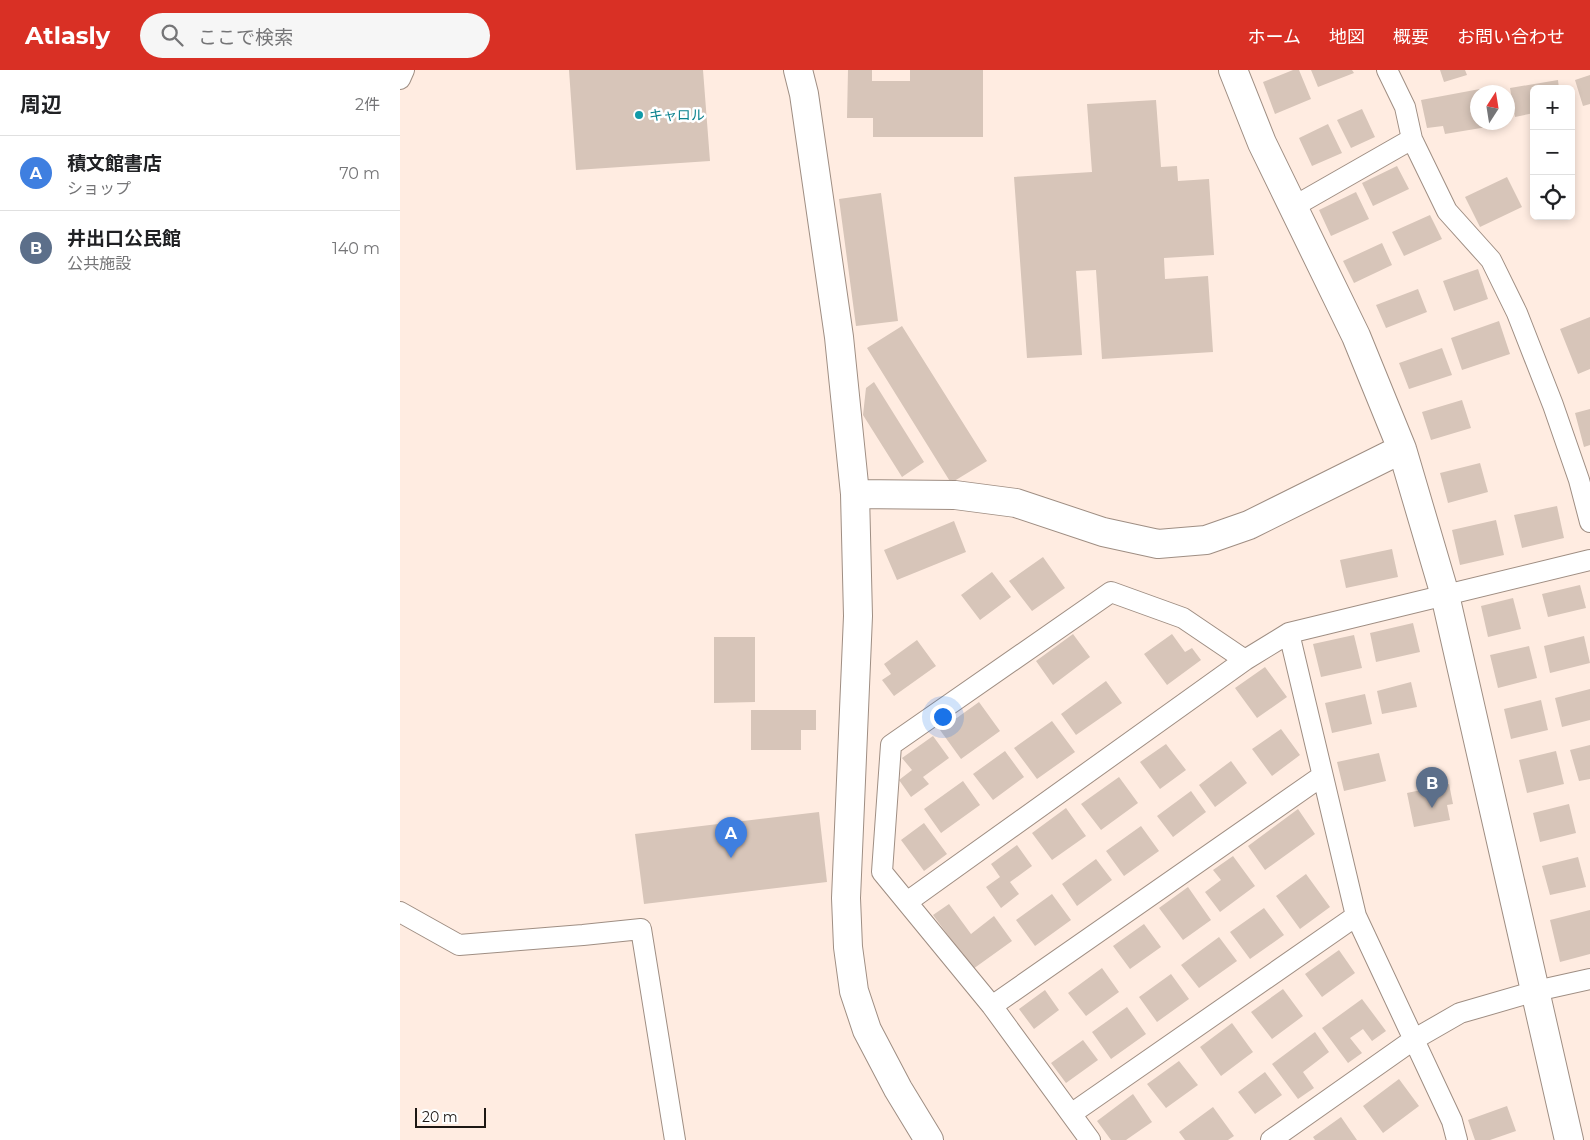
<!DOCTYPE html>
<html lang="ja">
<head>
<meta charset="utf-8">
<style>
  body { margin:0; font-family:Montserrat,"Noto Sans JP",sans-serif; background:#f6f6f6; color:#202124 }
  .controls { position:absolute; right:15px; top:15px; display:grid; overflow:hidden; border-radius:8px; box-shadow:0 2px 8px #0003 }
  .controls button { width:45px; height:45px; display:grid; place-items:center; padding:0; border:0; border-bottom:1px solid #e0e0e0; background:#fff; color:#202124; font:25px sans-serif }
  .compass { position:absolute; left:1070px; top:15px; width:45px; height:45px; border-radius:50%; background:#fff; box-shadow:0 2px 8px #0003; rotate:12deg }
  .scale { position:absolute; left:15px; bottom:12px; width:71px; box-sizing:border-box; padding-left:5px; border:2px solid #1d1713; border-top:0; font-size:14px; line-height:18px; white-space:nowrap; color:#1d1713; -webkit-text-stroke:4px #fff; paint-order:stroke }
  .you { position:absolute; left:542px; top:646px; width:18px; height:18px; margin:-12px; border:4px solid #fff; border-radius:50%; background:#1a73e8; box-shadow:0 0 0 8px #1a73e833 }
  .badge { display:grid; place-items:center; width:32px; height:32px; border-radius:50%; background:#d93025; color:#fff; font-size:16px; font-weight:700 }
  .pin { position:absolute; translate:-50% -41px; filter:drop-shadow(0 1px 2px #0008) }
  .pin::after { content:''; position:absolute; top:26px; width:18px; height:15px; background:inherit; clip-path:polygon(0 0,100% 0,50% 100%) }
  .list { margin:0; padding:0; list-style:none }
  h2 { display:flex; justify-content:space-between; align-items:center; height:65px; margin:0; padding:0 20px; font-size:21px }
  h2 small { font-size:16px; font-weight:400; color:#757577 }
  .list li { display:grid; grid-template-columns:32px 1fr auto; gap:15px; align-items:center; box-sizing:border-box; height:75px; padding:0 20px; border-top:1px solid #e0e0e0 }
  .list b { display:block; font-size:19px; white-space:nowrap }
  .list p { margin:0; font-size:16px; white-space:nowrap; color:#757577 }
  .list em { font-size:16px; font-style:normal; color:#757577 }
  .icon { flex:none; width:28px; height:28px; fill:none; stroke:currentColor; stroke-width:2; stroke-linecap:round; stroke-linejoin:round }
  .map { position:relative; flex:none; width:1190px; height:1070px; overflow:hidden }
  header { display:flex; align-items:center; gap:30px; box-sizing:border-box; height:70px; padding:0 25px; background:#d93025; color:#fff }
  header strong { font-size:24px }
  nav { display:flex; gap:28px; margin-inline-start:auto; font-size:18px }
  .search { width:350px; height:45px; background:#f6f6f6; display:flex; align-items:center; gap:12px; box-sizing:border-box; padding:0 18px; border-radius:28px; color:#757577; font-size:19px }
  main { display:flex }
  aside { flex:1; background:#fff }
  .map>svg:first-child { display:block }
  .building { fill:#d7c5b9 }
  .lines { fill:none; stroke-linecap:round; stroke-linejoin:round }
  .street-casing { stroke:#9f8e83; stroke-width:22 }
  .secondary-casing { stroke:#9f8e83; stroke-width:30 }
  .street { stroke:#fff; stroke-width:20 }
  .secondary { stroke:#fff; stroke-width:28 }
  .culture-dot { fill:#0f9aa8; stroke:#fff; stroke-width:2 }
  .labels { text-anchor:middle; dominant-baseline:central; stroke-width:5; stroke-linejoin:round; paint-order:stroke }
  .culture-label { font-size:14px; fill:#0d838f; stroke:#fff; text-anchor:start }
</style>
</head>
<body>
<header>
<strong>Atlasly</strong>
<div class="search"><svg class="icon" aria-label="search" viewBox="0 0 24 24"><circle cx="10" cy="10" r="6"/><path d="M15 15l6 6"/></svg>ここで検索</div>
<nav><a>ホーム</a><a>地図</a><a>概要</a><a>お問い合わせ</a></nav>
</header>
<main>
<aside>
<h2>周辺<small>2件</small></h2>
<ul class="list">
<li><span class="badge" style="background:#3f7fe0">A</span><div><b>積文館書店</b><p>ショップ</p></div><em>70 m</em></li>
<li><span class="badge" style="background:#5c6f8a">B</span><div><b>井出口公民館</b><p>公共施設</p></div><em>140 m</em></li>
</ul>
</aside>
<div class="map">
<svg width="1190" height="1070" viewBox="0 0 1190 1070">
  <rect width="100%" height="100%" fill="#ffece1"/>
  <!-- building -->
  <path class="building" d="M169 0H303L310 91 176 100Z
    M448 0H472V11H510V0H583V67H473V48H447Z
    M893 0H899L911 29 875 44 863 12Z
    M911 0H952L954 3 918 17Z
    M1040 0H1065L1067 5 1044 12Z
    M1190 5V34L1183 36 1175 10Z
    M1158 10 1159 19H1134V43L1115 47 1110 18Z
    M1080 19 1081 22H1078V52H1086L1087 57 1045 64 1043 56 1027 58 1021 30Z
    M756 30 761 97 777 96 778 111 809 109 814 185 764 188 765 209 808 206 813 282 702 289 696 200 676 201 682 285 627 288 614 107 692 102 687 34Z
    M962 39 975 67 951 78 937 50Z
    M928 54 942 83 912 96 899 68Z
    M997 96 1009 119 973 136 962 113Z
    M1107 107 1122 137 1080 157 1065 127Z
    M956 122 969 149 931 166 919 140Z
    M481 123 498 251 456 256 439 129Z
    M1030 145 1042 169 1004 186 992 162Z
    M982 173 992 195 954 213 943 191Z
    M1078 199 1088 229 1054 241 1043 211Z
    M1018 219 1027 242 986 258 976 235Z
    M1190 247V299L1178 304 1160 259Z
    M1099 251 1110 284 1062 300 1051 268Z
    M502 256 587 391 551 413 467 278Z
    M1042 278 1052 305 1009 319 999 293Z
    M474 312 524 392 502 407 463 345 466 318Z
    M1062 330 1071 358 1031 370 1022 342Z
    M1190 339V375L1184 377 1175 343Z
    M1080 393 1088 422 1048 433 1040 403Z
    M1157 436 1164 468 1122 478 1114 445Z
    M1096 450 1104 485 1060 495 1052 460Z
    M554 451 566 482 497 510 484 480Z
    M992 479 998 507 946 518 940 490Z
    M643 487 665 518 632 541 609 511Z
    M592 502 611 527 580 550 561 525Z
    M1180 515 1186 538 1148 547 1142 524Z
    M1113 528 1121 559 1088 567 1081 536Z
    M1013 553 1020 582 976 592 970 563Z
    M673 564 690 587 653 615 636 591Z
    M772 564 785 582 792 578 801 590 767 615 744 584Z
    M954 565 962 598 921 607 913 574Z
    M1184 566 1190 593 1150 603 1144 576Z
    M314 567H355V632L314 633Z
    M517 570 536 596 494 626 482 610 491 604 484 594Z
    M1129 576 1137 608 1098 618 1090 585Z
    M865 597 887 627 857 648 835 618Z
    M706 611 722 633 676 665 661 644Z
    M1011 612 1017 637 982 644 977 621Z
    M1190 619V650L1162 657 1155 628Z
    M965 624 972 654 932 663 925 633Z
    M1141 630 1148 660 1111 669 1104 639Z
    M579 632 600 661 561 689 540 660Z
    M351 640H416V660H401V680H351Z
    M652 651 675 682 637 709 614 678Z
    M881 659 900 685 872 706 852 679Z
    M533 666 549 688 523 707 529 714 511 727 499 710 512 700 502 688Z
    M766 674 786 700 760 719 740 692Z
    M1190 675V709L1179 711 1170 680Z
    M605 681 624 707 593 730 573 704Z
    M1156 681 1164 714 1127 723 1119 690Z
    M979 683 986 711 944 721 937 692Z
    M831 691 847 713 815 737 799 715Z
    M719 707 738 733 701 760 681 734Z
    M563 711 580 735 541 763 524 739Z
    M1049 714 1053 734 1047 735 1050 750 1014 757 1007 723Z
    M791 721 806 742 773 767 757 746Z
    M1169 734 1176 763 1140 772 1133 743Z
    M666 738 686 766 652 790 632 763Z
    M898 739 915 764 865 800 848 776Z
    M419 742 427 812 244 834 235 764Z
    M524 753 547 784 524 801 501 770Z
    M741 756 759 781 724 806 706 781Z
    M617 775 632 796 610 812 619 824 601 838 586 817 600 807 591 794Z
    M833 786 855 816 820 842 805 822 821 810 813 800Z
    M1178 787 1186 817 1150 825 1142 796Z
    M696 789 712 810 677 836 662 814Z
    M906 804 930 837 900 859 876 826Z
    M788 817 811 850 783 870 759 838Z
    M652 824 671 850 635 876 616 850Z
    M549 834 571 864 594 846 612 871 573 899 533 845Z
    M864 838 884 865 850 889 830 862Z
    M1190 840V884L1160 892 1150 850Z
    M744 854 761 877 730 899 713 876Z
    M819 867 837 891 799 918 781 895Z
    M939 880 955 903 922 927 905 904Z
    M702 898 719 922 686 946 668 923Z
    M771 904 789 929 757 952 739 927Z
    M883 919 903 946 872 969 851 942Z
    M645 920 659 940 634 959 619 939Z
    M962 929 986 961 972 971 963 959 950 968 962 983 948 993 922 958Z
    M727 937 746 964 711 989 692 962Z
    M832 953 853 982 821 1006 800 977Z
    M915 962 929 982 903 1002 914 1018 898 1029 872 994Z
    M683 970 698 990 666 1013 651 993Z
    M779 991 798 1015 766 1038 747 1014Z
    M865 1002 882 1025 855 1044 838 1022Z
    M999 1009 1019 1036 983 1063 963 1036Z
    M733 1024 752 1052 726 1070H711L697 1051Z
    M1107 1036 1116 1061 1090 1070H1075L1068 1050Z
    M813 1037 834 1066 828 1070H785L779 1062Z
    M941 1047 957 1070H915L913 1067Z"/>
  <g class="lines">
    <!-- street casing -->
    <g class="street-casing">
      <path id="street" d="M987 0 1005 37 1012 69 1047 141 1091 190 1117 243 1153 335 1179 410 1190 452
        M0 9 4 0
        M893 137 1012 69
        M889 563 956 846 1052 1051 1057 1070
        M507 832 845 590 889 563 1190 490
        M0 842 59 875 183 865 241 859 275 1070
        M592 936 922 706
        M671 1044 956 846
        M690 1070 592 936 482 802 491 675 711 522 783 548 845 590
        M871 1070 1013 970 1060 943 1136 921 1190 909"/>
    </g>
    <!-- secondary casing -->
    <g class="secondary-casing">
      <path id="secondary" d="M398 0 404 24 439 267 455 424 458 546 446 828 448 877 454 921 467 960 498 1019 529 1070
        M833 0 862 73 956 266 1002 379 1045 525 1169 1070
        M455 424 555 425 616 433 703 462 758 474 806 470 849 455 1002 379"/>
    </g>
    <!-- street -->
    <use href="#street" class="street"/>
    <!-- secondary -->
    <use href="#secondary" class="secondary"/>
  </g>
  <!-- markers -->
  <circle class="culture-dot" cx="239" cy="45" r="5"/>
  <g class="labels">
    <!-- culture labels -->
    <g class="culture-label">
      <text x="249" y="45">キャロル</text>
    </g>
  </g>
</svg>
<div class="controls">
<button>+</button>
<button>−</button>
<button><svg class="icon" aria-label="locate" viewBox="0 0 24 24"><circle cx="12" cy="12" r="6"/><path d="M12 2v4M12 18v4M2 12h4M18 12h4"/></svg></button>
</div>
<svg class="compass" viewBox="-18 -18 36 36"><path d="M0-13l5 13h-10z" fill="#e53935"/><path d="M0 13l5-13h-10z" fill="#757577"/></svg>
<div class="scale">20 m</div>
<div class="you"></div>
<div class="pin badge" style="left:331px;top:788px;background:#3f7fe0">A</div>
<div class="pin badge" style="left:1032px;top:738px;background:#5c6f8a">B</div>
</div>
</main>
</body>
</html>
